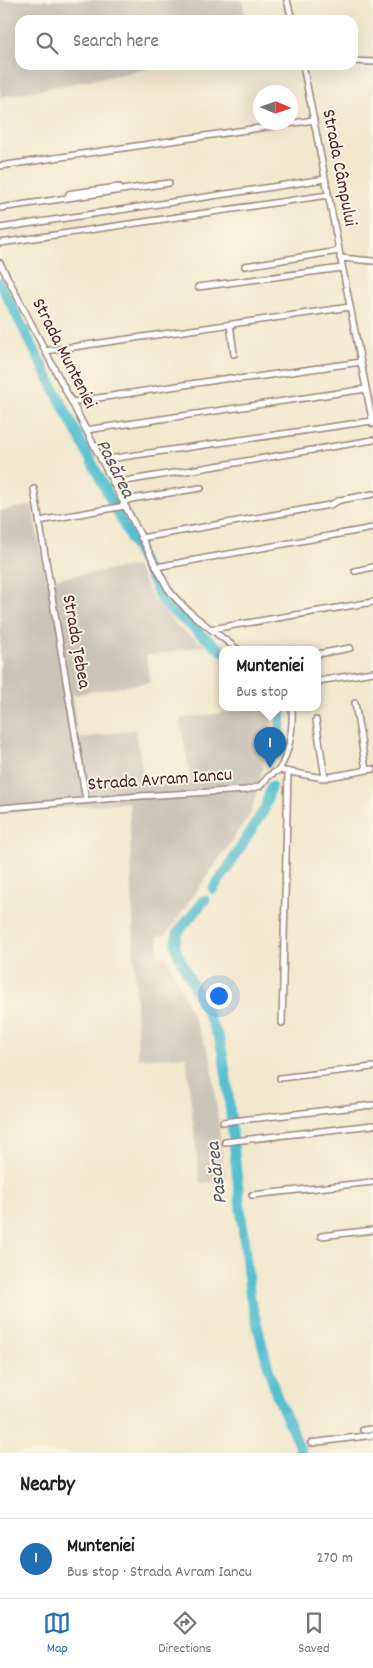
<!DOCTYPE html>
<html lang="en">
<head>
<meta charset="utf-8">
<style>
  body { margin:0; font-family:Dekko,sans-serif; background:#f6f6f6; color:#222 }
  .compass { position:absolute; left:253px; top:85px; width:45px; height:45px; border-radius:50%; background:#fff; box-shadow:0 5px 20px #0002; rotate:92deg }
  .you { position:absolute; left:218px; top:995px; width:18px; height:18px; margin:-12px; border:4px solid #fff; border-radius:50%; background:#1a73e8; box-shadow:0 0 0 8px #1a73e833 }
  .badge { display:grid; place-items:center; width:32px; height:32px; border-radius:50%; background:#1f6fb2; color:#fff; font-size:16px; font-weight:700 }
  .pin { position:absolute; translate:-50% -41px; filter:drop-shadow(0 1px 2px #0008) }
  .pin::after { content:''; position:absolute; top:26px; width:18px; height:15px; background:inherit; clip-path:polygon(0 0,100% 0,50% 100%) }
  .popup { position:absolute; left:219px; top:646px; width:102px; height:65px; box-sizing:border-box; display:grid; place-content:center; border-radius:10px; background:#fff; filter:drop-shadow(0 1px 4px #0005); font-size:16px; white-space:nowrap; color:#767676 }
  .popup b { font-size:19px; color:#222 }
  .popup::after { content:''; position:absolute; left:50%; top:100%; margin-left:-10px; border:10px solid transparent; border-top-color:#fff }
  .list { margin:0; padding:0; list-style:none }
  h2 { display:flex; justify-content:space-between; align-items:center; height:65px; margin:0; padding:0 20px; font-size:21px }
  h2 small { font-size:16px; font-weight:400; color:#767676 }
  .list li { display:grid; grid-template-columns:32px 1fr auto; gap:15px; align-items:center; box-sizing:border-box; height:80px; padding:0 20px; border-top:1px solid #e0e0e0 }
  .list b { display:block; font-size:19px; white-space:nowrap }
  .list p { margin:0; font-size:16px; white-space:nowrap; color:#767676 }
  .list em { font-size:16px; font-style:normal; color:#767676 }
  .icon { flex:none; width:28px; height:28px; fill:none; stroke:currentColor; stroke-width:2; stroke-linecap:round; stroke-linejoin:round }
  .map { position:relative; flex:none; width:373px; height:1453px; overflow:hidden }
  .search { position:absolute; background:#fff; box-shadow:0 5px 20px #0002; left:15px; right:15px; top:15px; height:55px; display:flex; align-items:center; gap:12px; box-sizing:border-box; padding:0 18px; border-radius:15px; color:#767676; font-size:19px }
  .sheet { height:145px; background:#fff }
  nav { display:flex; justify-content:space-around; align-items:center; box-sizing:border-box; height:70px; border-top:1px solid #e0e0e0; background:#fff; font-size:14px; color:#767676 }
  nav a { display:grid; justify-items:center; gap:2px }
  nav .on { color:#1f6fb2 }
  .map>svg:first-child { display:block }
  .industrial { fill:#cac3b8 }
  .lines { fill:none; stroke-linecap:round; stroke-linejoin:round }
  .river { stroke:#55bfd0; stroke-width:10 }
  .minor-casing { stroke:#9e847c; stroke-width:8 }
  .minor { stroke:#fff; stroke-width:5 }
  .labels { text-anchor:middle; dominant-baseline:central; stroke-width:4; stroke-linejoin:round; paint-order:stroke }
  .street-label { font-size:19px; fill:#4a1f2b; stroke:#fcf5e5 }
  .water-label { font-size:20px; font-style:italic; fill:#4e5765; stroke:#fcf5e5 }
</style>
</head>
<body>
<div class="map">
<svg width="373" height="1453" viewBox="0 0 373 1453">
  <rect width="100%" height="100%" fill="#fcf5e5"/>
  <filter id="ink" filterUnits="userSpaceOnUse"><feTurbulence type="fractalNoise" baseFrequency=".02" numOctaves="2"/><feDisplacementMap in="SourceGraphic" scale="10" xChannelSelector="R" yChannelSelector="G"/><feConvolveMatrix kernelMatrix="1 2 1 2 8 2 1 2 1" color-interpolation-filters="sRGB"/></filter>
  <filter id="wash" filterUnits="userSpaceOnUse"><feTurbulence type="fractalNoise" baseFrequency=".0096" numOctaves="4" result="noise"/><feDisplacementMap in="SourceGraphic" scale="20" xChannelSelector="R" yChannelSelector="G"/><feGaussianBlur stdDeviation="1.12" result="paint"/><feColorMatrix in="noise" values="0 0 0 0 0 0 0 0 0 0 0 0 0 0 0 0 0 1.4 0 .05"/><feComposite in="paint" operator="in"/></filter>
  <g filter="url(#wash)">
    <rect width="100%" height="100%" fill="#f2e8cd"/>
    <!-- industrial -->
    <path class="industrial" d="M0 0H242L245 17 235 20H20V65H169L0 97Z
      M32 505 46 580 136 566 153 599 179 628 206 646 146 656 150 682 72 695 79 739 135 729 145 786 191 783 180 719 262 707H276L261 775 251 813 166 935 158 936V956L167 957 211 1058 225 1181 200 1183 186 1056 138 1059 129 802 0 813V511Z"/>
    <g class="lines">
      <!-- river -->
      <path class="river" d="M0 283 155 586 160 598 167 607 222 651
        M277 753 281 721 282 707
        M213 889 226 871 265 808 271 786
        M205 900 178 932 175 944 177 952 219 1038 223 1055 227 1082 250 1296 262 1344 275 1391 302 1453"/>
    </g>
  </g>
  <g filter="url(#ink)">
    <g class="lines">
      <!-- minor casing -->
      <g class="minor-casing">
        <path id="minor" d="M287 0 292 20
          M353 61 373 62
          M303 65 373 424
          M0 166 314 120
          M68 198 69 194 73 193 119 187
          M0 208 169 183
          M0 228 325 179
          M0 243 328 195
          M340 258 373 261
          M0 263 168 589C187 614 213 630 237 649
          M245 266 339 251
          M198 287 342 268
          M230 324 234 354
          M45 351 350 307
          M72 402 230 378 238 379 256 377 361 362
          M86 430 366 389
          M101 460 372 421
          M113 483 373 440
          M34 489 86 800
          M124 502 131 499 201 488
          M39 521 125 506
          M141 538 330 505 340 500 373 494
          M156 567 373 528
          M355 571 373 567
          M211 629 373 602
          M318 654 350 648
          M318 681 373 672
          M355 703 366 770
          M316 720 325 778
          M279 770C290 751 293 728 292 707
          M0 808 140 796 246 790 260 786 270 775 279 770 323 778 373 769
          M282 1023 288 772
          M280 1078 373 1067
          M223 1122 373 1105
          M225 1142 373 1125
          M252 1195 373 1182
          M321 1236 373 1230
          M363 1430 373 1429
          M311 1443 373 1435"/>
      </g>
      <!-- minor -->
      <use href="#minor" class="minor"/>
    </g>
  </g>
  <g class="labels">
    <!-- street labels -->
    <g class="street-label">
      <text transform="translate(338 168) rotate(79)">Strada Câmpului</text>
      <text transform="translate(63 354) rotate(63)">Strada Munteniei</text>
      <text transform="translate(75 642) rotate(80)">Strada Țebea</text>
      <text transform="translate(160 781) rotate(-4)">Strada Avram Iancu</text>
    </g>
    <!-- water labels -->
    <g class="water-label">
      <text transform="translate(114 469) rotate(63)">Pasărea</text>
      <text transform="translate(218 1173) rotate(-97)">Pasărea</text>
    </g>
  </g>
</svg>
<svg class="compass" viewBox="-18 -18 36 36"><path d="M0-13l5 13h-10z" fill="#e53935"/><path d="M0 13l5-13h-10z" fill="#767676"/></svg>
<div class="you"></div>
<div class="pin badge" style="left:270px;top:768px">1</div>
<div class="popup"><b>Munteniei</b>Bus stop</div>
<div class="search"><svg class="icon" aria-label="search" viewBox="0 0 24 24"><circle cx="10" cy="10" r="6"/><path d="M15 15l6 6"/></svg>Search here</div>
</div>
<section class="sheet">
<h2>Nearby<small></small></h2>
<ul class="list">
<li><span class="badge">1</span><div><b>Munteniei</b><p>Bus stop · Strada Avram Iancu</p></div><em>270 m</em></li>
</ul>
</section>
<nav>
<a class="on"><svg class="icon" aria-label="map" viewBox="0 0 24 24"><path d="M3 6l6-2 6 2 6-2v14l-6 2-6-2-6 2zM9 4v14M15 6v14"/></svg>Map</a>
<a><svg class="icon" aria-label="directions" viewBox="0 0 24 24"><path d="M12 3l9 9-9 9-9-9zM9 14v-3h6M13 9l2 2-2 2"/></svg>Directions</a>
<a><svg class="icon" aria-label="saved" viewBox="0 0 24 24"><path d="M7 4h10v16l-5-4-5 4z"/></svg>Saved</a>
</nav>
</body>
</html>
